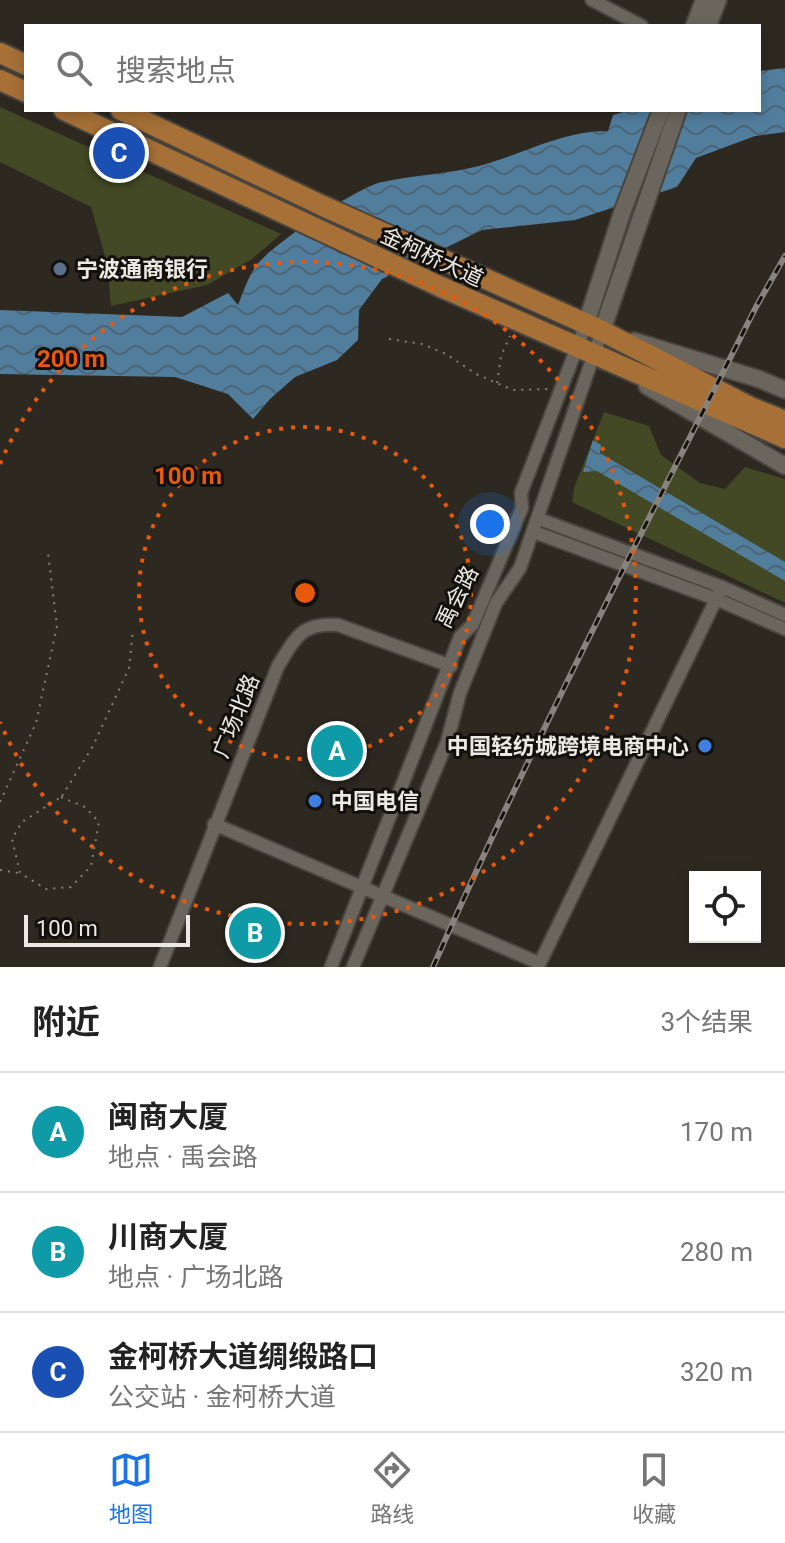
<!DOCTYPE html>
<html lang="zh">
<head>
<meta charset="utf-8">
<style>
  body { margin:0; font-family:Roboto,"Noto Sans SC",sans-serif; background:#f2f2f2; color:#222 }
  .controls { position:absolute; right:24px; bottom:24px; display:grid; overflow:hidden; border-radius:0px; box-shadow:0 4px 12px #0003 }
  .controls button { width:72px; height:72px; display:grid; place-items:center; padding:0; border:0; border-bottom:2px solid #e0e0e0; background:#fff; color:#222; font:40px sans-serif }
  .scale { position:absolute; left:24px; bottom:20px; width:166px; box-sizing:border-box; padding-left:8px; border:4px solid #ece9e4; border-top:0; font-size:22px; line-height:28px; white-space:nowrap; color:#ece9e4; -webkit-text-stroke:6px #13110e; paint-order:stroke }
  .you { position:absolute; left:490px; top:524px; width:28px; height:28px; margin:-20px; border:6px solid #fff; border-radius:50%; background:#1a73e8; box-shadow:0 0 0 12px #1a73e833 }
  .badge { display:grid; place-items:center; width:52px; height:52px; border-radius:50%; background:#1a73e8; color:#fff; font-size:26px; font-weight:700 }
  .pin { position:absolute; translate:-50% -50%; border:4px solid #fff; box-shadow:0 2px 8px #0006 }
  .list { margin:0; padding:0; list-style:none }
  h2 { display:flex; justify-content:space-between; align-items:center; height:104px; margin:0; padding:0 32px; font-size:34px }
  h2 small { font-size:26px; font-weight:400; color:#767676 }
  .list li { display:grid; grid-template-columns:52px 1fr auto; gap:24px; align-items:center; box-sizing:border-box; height:120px; padding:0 32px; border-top:2px solid #e0e0e0 }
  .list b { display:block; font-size:30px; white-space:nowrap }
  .list p { margin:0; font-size:26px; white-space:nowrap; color:#767676 }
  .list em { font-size:26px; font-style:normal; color:#767676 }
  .icon { flex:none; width:44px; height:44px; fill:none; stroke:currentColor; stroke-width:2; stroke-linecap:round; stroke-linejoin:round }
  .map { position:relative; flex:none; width:785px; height:967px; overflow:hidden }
  .search { position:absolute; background:#fff; box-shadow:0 4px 12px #0003; left:24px; right:24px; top:24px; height:88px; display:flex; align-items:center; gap:20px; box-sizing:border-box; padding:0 28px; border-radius:0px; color:#767676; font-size:30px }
  .sheet { height:464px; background:#fff }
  nav { display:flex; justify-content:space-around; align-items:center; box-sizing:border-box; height:112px; border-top:2px solid #e0e0e0; background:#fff; font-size:22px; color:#767676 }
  nav a { display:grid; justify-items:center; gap:4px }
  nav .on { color:#1a73e8 }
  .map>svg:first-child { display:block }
  .park { fill:#434925 }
  .water { fill:url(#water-waves) }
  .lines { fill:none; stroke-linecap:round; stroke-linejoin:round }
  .minor-casing { stroke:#49453e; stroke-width:16 }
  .tertiary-casing { stroke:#49453e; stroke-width:20 }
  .primary-casing { stroke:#49453e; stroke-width:24 }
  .path { stroke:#848079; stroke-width:2; stroke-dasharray:2 6; stroke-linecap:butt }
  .minor { stroke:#6b665d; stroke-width:12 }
  .tertiary { stroke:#6b665d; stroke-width:16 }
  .primary { stroke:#a67037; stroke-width:20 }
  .rail-casing { stroke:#88847d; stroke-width:6 }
  .rail { stroke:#13110e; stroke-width:3; stroke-dasharray:9; stroke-linecap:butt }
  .ring { fill:none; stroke:#e8590c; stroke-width:4; stroke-dasharray:4 8 }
  .service-dot { fill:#5c6f8a; stroke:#13110e; stroke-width:3 }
  .shop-dot { fill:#3f7fe0; stroke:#13110e; stroke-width:3 }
  .labels { text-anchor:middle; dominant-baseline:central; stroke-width:6; stroke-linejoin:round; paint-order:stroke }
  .street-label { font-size:22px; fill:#ece9e4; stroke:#13110e }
  .poi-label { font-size:22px; font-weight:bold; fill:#ece9e4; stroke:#13110e; text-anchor:start }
  .centre { fill:#e8590c; stroke:#13110e; stroke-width:4 }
  .ring-label { font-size:24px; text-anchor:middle; font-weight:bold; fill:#e8590c; stroke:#13110e; stroke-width:6; stroke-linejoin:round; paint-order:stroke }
</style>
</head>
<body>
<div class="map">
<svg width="785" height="967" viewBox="0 0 785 967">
  <defs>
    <pattern id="water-waves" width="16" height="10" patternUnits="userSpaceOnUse" patternTransform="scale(2)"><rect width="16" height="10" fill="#527e9e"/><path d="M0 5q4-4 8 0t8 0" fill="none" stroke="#4d6576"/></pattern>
  </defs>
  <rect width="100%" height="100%" fill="#2d2820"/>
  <!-- park -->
  <path class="park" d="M0 107 281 234 252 259 207 285 111 306 107 263 91 207 0 162Z
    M604 412 649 426 661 455 700 483 725 489 745 467 785 479V603L572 502 574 488Z"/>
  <!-- water -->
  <path class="water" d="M785 68V132L755 136 696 158 677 187 575 220 482 230 382 279 359 310 358 340 337 360 295 377 270 399 253 419 228 394 175 377 0 374V310L182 317 228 293 238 305C243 293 248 277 256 266 270 246 359 186 382 182 414 175 447 174 479 166 523 154 562 131 608 131L613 115 631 110H759V71Z
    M593 440 601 445 600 453 785 562V581L597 471 583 472Z"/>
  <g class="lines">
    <!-- minor casing -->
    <g class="minor-casing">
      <path id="minor" d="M592 0 642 26
        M539 519 722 587 785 615
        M534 532 716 599 785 629
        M214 824 539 963
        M160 967 278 666C296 637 302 622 338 625L451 666
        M331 967 460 637 473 624 522 508 521 493 586 324
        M353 967 447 742 460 693 496 603 520 568 602 331
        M538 967 722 587"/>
    </g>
    <!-- tertiary casing -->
    <g class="tertiary-casing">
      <path id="tertiary" d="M694 26 704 0
        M708 26 718 0
        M586 324 622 213 661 110
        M612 334 602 331 678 110
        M634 341 759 379 785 390
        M647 386 785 466"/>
    </g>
    <!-- primary casing -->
    <g class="primary-casing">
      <path id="primary" d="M0 53 26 65
        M0 80 26 92
        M64 110 441 287 785 438
        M121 110 323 206 602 331 750 407 785 421"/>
    </g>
    <!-- path -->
    <path class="path" d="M389 339 422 344 446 354 476 374 513 390 548 389
      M497 383 501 356 510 336
      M62 796 93 746 129 668 133 630
      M61 797 85 807 99 822 91 866 71 887 46 889 20 873 12 839 22 822Z
      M0 802 36 723 57 626 48 553
      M0 870 18 873"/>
    <!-- minor -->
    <use href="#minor" class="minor"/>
    <!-- tertiary -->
    <use href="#tertiary" class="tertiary"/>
    <!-- primary -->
    <use href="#primary" class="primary"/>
    <!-- rail casing -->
    <g class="rail-casing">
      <path id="rail" d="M433 967C532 743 646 525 756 307L785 256"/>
    </g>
    <!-- rail -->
    <use href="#rail" class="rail"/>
  </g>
  <!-- distance rings -->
  <g class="ring">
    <circle cx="305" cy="593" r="166"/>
    <path d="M0 464A331 331 0 1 1 0 722"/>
  </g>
  <!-- markers -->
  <circle class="service-dot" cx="60" cy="269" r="8"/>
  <g class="shop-dot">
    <circle cx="705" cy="746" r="8"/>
    <circle cx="315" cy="801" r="8"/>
  </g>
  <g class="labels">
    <!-- street labels -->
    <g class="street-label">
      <text transform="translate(432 257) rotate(25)">金柯桥大道</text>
      <text transform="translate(457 597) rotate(-63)">禹会路</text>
      <text transform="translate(236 716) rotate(-68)">广场北路</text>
    </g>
    <!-- poi labels -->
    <g class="poi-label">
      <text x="76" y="269">宁波通商银行</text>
      <text x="689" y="746" text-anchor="end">中国轻纺城跨境电商中心</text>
      <text x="331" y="801">中国电信</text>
    </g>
  </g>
  <circle cx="305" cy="593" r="12" class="centre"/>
  <g class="ring-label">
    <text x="71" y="367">200 m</text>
    <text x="188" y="484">100 m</text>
  </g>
</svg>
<div class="controls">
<button><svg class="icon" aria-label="locate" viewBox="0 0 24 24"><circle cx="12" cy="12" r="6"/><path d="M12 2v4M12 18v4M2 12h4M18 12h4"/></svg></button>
</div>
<div class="scale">100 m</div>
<div class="you"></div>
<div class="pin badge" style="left:337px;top:751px;background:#0f9aa8">A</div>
<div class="pin badge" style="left:255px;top:933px;background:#0f9aa8">B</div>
<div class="pin badge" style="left:119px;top:153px;background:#1a4fb4">C</div>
<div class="search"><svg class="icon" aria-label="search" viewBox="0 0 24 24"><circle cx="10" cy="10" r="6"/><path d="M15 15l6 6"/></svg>搜索地点</div>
</div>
<section class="sheet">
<h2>附近<small>3个结果</small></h2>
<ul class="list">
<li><span class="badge" style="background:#0f9aa8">A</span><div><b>闽商大厦</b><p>地点 · 禹会路</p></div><em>170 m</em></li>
<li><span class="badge" style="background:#0f9aa8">B</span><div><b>川商大厦</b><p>地点 · 广场北路</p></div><em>280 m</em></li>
<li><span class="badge" style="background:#1a4fb4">C</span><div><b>金柯桥大道绸缎路口</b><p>公交站 · 金柯桥大道</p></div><em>320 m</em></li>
</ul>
</section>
<nav>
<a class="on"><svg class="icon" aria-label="map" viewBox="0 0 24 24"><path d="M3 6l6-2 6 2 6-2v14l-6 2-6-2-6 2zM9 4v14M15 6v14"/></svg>地图</a>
<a><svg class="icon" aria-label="directions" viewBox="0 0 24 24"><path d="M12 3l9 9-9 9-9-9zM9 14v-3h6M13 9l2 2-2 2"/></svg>路线</a>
<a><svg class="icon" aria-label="saved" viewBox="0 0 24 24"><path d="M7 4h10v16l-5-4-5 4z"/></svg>收藏</a>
</nav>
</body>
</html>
